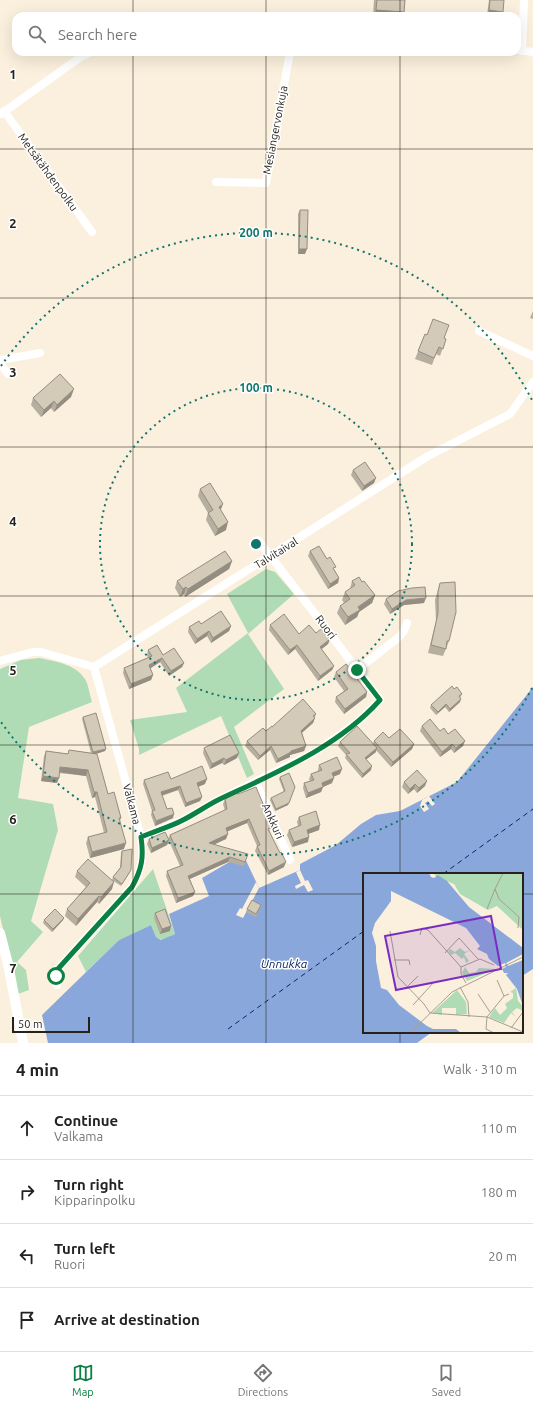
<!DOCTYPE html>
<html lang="en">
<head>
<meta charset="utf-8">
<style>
  body { margin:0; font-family:Ubuntu,sans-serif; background:#f6f6f6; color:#222 }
  .scale { position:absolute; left:12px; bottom:10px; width:78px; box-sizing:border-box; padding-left:4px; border:2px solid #26221b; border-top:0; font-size:11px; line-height:14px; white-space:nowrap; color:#26221b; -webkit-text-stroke:3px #fff; paint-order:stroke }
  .stop { position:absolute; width:12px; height:12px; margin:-9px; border:3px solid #0b8043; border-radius:50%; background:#fff }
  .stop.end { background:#0b8043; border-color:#fff; box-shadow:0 1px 4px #0008 }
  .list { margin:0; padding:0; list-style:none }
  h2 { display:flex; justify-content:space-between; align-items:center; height:52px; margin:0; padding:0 16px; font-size:17px }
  h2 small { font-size:13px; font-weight:400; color:#767676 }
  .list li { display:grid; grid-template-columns:26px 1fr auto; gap:12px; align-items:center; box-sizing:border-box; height:64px; padding:0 16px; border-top:1px solid #e0e0e0 }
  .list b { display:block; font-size:15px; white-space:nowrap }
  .list p { margin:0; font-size:13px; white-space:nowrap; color:#767676 }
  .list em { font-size:13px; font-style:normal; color:#767676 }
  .icon { flex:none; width:22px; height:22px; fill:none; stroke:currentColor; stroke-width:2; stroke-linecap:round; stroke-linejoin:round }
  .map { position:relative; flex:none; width:533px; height:1043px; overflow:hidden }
  .search { position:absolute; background:#fff; box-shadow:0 4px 16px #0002; left:12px; right:12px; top:12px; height:44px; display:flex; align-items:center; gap:10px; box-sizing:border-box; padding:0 14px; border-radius:12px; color:#767676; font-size:15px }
  .sheet { height:308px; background:#fff }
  nav { display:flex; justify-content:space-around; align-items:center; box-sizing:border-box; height:56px; border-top:1px solid #e0e0e0; background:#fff; font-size:11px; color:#767676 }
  nav a { display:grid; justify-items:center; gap:2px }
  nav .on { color:#0b8043 }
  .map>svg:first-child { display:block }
  .green { fill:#afdcb4 }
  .water { fill:#8aa7db }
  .pier { fill:#fbf0dd }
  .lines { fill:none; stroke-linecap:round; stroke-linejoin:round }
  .ferry { stroke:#092763; stroke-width:1; stroke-dasharray:5 4; stroke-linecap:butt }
  .minor { stroke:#fff; stroke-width:8 }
  .tertiary { stroke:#fff; stroke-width:10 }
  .wall { fill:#b6ae9e }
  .shaded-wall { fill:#948d81 }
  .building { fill:#d4cab8; stroke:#948d81 }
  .route { stroke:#0b8043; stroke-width:5 }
  .grid { fill:none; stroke:#26221b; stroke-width:1; stroke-opacity:0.55 }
  .ring { fill:none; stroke:#0f766e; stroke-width:2; stroke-dasharray:2 4 }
  .labels { text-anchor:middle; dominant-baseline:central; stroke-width:3; stroke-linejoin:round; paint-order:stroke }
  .street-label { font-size:11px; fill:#26221b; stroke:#fff }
  .water-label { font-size:12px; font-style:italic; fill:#092763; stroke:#fff }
  .inset-river { fill:none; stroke:#8aa7db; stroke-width:2 }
  .inset-road { fill:none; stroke:#a69e8f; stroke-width:1 }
  .view { fill:#7b2cbf; fill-opacity:0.15; stroke:#7b2cbf; stroke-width:2 }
  .inset-edge { fill:none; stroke:#26221b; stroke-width:2 }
  .grid-label { font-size:13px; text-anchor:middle; font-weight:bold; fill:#26221b; stroke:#fff; stroke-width:3; stroke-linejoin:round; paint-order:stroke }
  .centre { fill:#0f766e; stroke:#fff; stroke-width:2 }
  .ring-label { font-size:12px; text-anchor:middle; font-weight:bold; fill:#0f766e; stroke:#fff; stroke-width:3; stroke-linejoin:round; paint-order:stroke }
</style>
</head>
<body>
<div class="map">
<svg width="533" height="1043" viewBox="0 0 533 1043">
  <rect width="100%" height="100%" fill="#fbf0dd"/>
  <!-- green -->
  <path class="green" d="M266 569 275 572 294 594 248 634 284 689 234 727 254 774 247 778 221 716 139 755V749L130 720 187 712 176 688 248 633 227 594Z
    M39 658C55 661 80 665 87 683 89 689 90 696 92 702L29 727 18 798 53 804 58 830 31 921 43 932 17 962 26 970 29 990 18 994 0 916V669L21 660Z
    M153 869 175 934 162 940 156 937 151 925 119 940 86 972 78 956Z"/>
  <!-- water -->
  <path class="water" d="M533 687V969L522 976V874H364V1032H432L417 1043H48L42 1015 119 940 151 925 156 937 161 940 175 934 169 914 209 896 202 878 243 854 259 888 300 870V864L336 845 361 824 376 815 400 811 457 782Z"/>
  <!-- pier -->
  <path class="pier" d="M429 796 435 804 432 806 428 801 425 803 429 809 424 812 420 806 422 800Z
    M300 870 305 881 308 880 313 890 308 892 304 885 296 889 295 886 301 883 296 872Z
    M256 882 259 888 243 918 236 915 240 908 242 909Z"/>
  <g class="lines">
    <!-- ferry -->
    <path class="ferry" d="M443 874 533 809
      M228 1029 364 931"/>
    <!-- minor -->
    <path class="minor" d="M518 50 533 52
      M522 51 524 0
      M4 111 92 232
      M1 114 82 56 91 52
      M216 182 266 183 290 52
      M479 331 533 356
      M0 360 40 353
      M0 363 8 374
      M0 661 33 652H41L94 667 428 456 510 414 533 382
      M357 670 399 637 404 631 407 623
      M256 782 290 860
      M141 837 183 820 214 802 315 752 359 721 380 700 322 623 258 540
      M57 985V970L132 887C142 869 144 857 141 837L94 667"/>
    <!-- tertiary -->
    <path class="tertiary" d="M0 933 8 964 23 1043"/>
  </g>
  <!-- wall -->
  <path class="wall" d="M374 0H405L404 12 403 16H373Z
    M489 0H504L487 15Z
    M300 210 305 254H298V214Z
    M533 311V319L530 318Z
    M425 334 446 339 440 356 436 354 432 365 415 359Z
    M71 397 54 412 51 408 41 417 31 405 33 398Z
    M353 470 374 483 362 491 351 475Z
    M200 489 221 510 226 530 215 536 206 520 208 513 198 496Z
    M310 551 335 571 339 578 338 583 328 589 308 556Z
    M232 561 229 569 185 597 184 594 180 597 175 588 177 581Z
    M352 581 362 582 375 595 372 603 359 612 357 617 345 625 337 613 340 606 344 603 342 600 345 592 350 589Z
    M440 583 449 641 443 656 428 653 436 621 435 600Z
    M386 599 424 603 404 605 390 614 384 604Z
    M201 624 231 626 229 631 211 643 207 636 195 644 188 632 189 627Z
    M270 625 299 634 316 633 330 639 328 644 321 649 334 666 332 670 318 681 295 649 288 655 269 630Z
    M148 650 163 655 184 663 182 667 169 676 160 662 150 668 153 675 151 680 129 689 123 673 124 668 148 658 147 655Z
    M336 672 367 692 366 697 344 714 335 702 336 697 344 691 334 677Z
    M454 689 462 694 460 698V702L449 712 445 707 436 715 430 708 431 705Z
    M316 714 313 723 302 733 306 746 304 751 290 755V757L276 763 270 750 258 760 245 746 247 741 272 727Z
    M83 717 105 751 96 754 108 794 121 818 120 821 124 849 90 858 86 843 88 837 104 833 95 797 92 798 86 776 59 773 57 783 41 781 44 756 46 751 68 754 69 750 91 753 82 719Z
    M422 726 440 731 448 734 463 746 454 753 451 749 440 757 420 731Z
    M389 738 414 744 412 749 391 767 376 750V752L366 759 371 770 362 778 345 758 346 755 338 746 340 742 373 743 374 741Z
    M204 748 237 758 224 765 222 763 210 769 203 753Z
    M319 765 340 774 333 777 332 783 323 787 321 792 306 798 303 788 304 783 310 781 309 779 311 774 318 771V770Z
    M280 777 295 787 288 805 275 811 270 800 271 798 284 792 279 779Z
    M171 779 205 784 198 787 202 797 200 801 185 807 178 790 162 796 167 809 173 818 155 826 151 815 152 811 143 784 144 780Z
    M404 782 425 786 417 793 414 789 408 794 402 787Z
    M238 794 265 815 270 832 284 867 268 875 255 851 257 846 247 823 227 831 226 839 214 844 245 862 244 866 228 862 190 879 195 892 193 896 176 903 166 876 167 871 180 866 169 841 167 845 151 853 147 844 149 839H168L170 835 225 811 223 804 225 799Z
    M299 817 319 830 308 834V842L292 847 287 835 289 830 298 826 297 822Z
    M122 851 130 872 121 886 112 880 113 877 120 868 121 853Z
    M77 871 112 889 99 904 97 902 76 926 65 916 67 909 86 887 75 877Z
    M260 908 256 917 246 912 247 909Z
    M155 913 170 931 160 934 154 918Z
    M64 918 63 920 52 932 43 923 44 920Z"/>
  <!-- shaded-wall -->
  <path class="shaded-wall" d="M376 10 404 12 403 16H374Z
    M489 10 503 12 501 16 487 15Z
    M299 249H307L305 254H298Z
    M74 389 71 397 54 412 57 405Z
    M54 401 51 408 41 417 44 410Z
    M376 478 374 483 362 491 364 486Z
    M223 504 220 512 219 507Z
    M228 522 226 530 215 536 218 529Z
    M232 561 229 569 185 597 188 589Z
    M339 578 338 583 328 589 330 584Z
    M186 587 184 594 180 597 183 589Z
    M375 595 372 603 359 612 357 617 345 625 348 617 358 607Z
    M426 598 424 603 404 605 390 614 392 609 406 600Z
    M231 626 229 631 211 643 213 638Z
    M209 631 207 636 195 644 197 639Z
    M330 639 328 644 318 652 320 647Z
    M297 645 295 649 288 655 290 650Z
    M162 658 160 662 148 670 149 665Z
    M184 663 182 667 169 676 171 671Z
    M334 666 332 670 318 681 320 676Z
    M153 675 151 680 129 689 131 684Z
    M367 692 366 697 344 714 345 709Z
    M461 699 460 702 449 712 450 709Z
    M446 704 445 707 436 715 438 712Z
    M315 718 313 723 299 735 301 731Z
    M465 741 463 746 454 753 456 748Z
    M414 744 412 749 391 767 393 762Z
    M452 744 451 749 440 757 442 752Z
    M271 746 270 750 258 760 260 756Z
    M306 746 304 751 290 755V757L276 763 278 759 291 751Z
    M377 748 376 752 363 762 365 758Z
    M106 749 105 751 92 755 93 752Z
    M239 753 237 758 224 765 226 760Z
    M224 758 222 763 210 769 212 764Z
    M372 766 371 770 362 778 363 774Z
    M60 767 88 770 86 776 58 772Z
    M342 769 340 774 330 778 332 773Z
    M43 776 59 778 57 783 41 781Z
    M334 778 332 783 323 787 321 792 306 798 308 793 322 783Z
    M207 779 205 784 195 788 197 783Z
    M427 781 425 786 417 793 419 788Z
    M415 784 414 789 408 794 410 789Z
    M180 786 178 790 159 796 161 792Z
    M94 792H97L95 797 92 798Z
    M202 797 200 801 185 807 186 803Z
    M289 803 288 805 275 811 276 809Z
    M174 814 173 818 155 826 156 821Z
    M249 819 247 823 224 833 226 828Z
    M320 825 319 830 305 835 307 830Z
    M228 834 226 839 207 848 209 843Z
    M309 837 308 842 292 847 294 842Z
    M169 840 167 845 151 853 152 848Z
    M126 843 124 849 90 858 92 852Z
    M230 857 228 862 187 880 188 876Z
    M286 862 284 867 268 875 269 871Z
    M114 882 112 889 99 904 101 897Z
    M195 892 193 896 176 903 178 898Z
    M99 896 97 902 76 926 78 919Z
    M64 918 63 920 52 932 53 929Z
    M171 926 170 931 160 934 162 929Z"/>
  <!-- building -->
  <path class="building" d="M377 0H405L404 12 376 10Z
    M490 0H504L503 12 489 10Z
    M300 210H308L307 249H299Z
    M433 319 449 325 444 338 446 339 443 349 439 347 434 358 418 351 425 334 427 335Z
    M60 374 74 389 57 405 54 401 44 410 33 398Z
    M365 462 376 478 364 486 353 470Z
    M210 483 223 504 219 507 228 522 218 529 208 513 213 510 200 489Z
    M319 546 327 559 330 557 336 567 333 568 339 578 330 584 310 551Z
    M225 551 232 561 188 589 186 587 183 589 177 581Z
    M359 577 362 582 364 581 375 595 358 607 360 610 348 617 340 606 350 599 345 592 355 585 352 581Z
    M455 582 456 612 449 641H447L446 649 431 645 438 613V592L440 583Z
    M425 587 426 598 406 600 392 609 386 599 398 591 412 588Z
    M221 611 231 626 213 638 209 631 197 639 189 627 199 621 201 624Z
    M284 614 299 634 309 625 316 633 321 629 330 639 320 647 334 666 320 676 297 645 290 650 270 625Z
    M157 645 163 655 174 648 184 663 171 671 162 658 149 665 153 675 131 684 124 668 152 656 148 650Z
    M346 664 367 692 345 709 336 697 348 689 336 672Z
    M452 686 454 689 457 687 462 694 459 696 461 699 450 709 446 704 438 712 431 705Z
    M303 699 316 714 313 716 315 718 301 731 306 746 291 751V752L278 759 271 746 260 756 247 741 263 728 266 731 272 726V727Z
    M96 713 106 749 93 752 83 717Z
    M430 719 440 731 444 728 448 734 455 729 465 741 456 748 452 744 442 752 422 726Z
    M357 726 377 748 365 758 372 766 363 774 346 754 350 753 340 742Z
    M400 729 414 744 393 762 374 741 383 732 389 738Z
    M230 735 239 753 226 760 224 758 212 764 204 748Z
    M69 750 97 754 108 794 114 792 121 818H119L126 843 92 852 88 837 107 832 97 792H94L88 770 60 767 59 778 43 776 46 751 68 754Z
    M337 757 342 769 332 773 334 778 322 783 323 787 308 793 304 783 314 780 311 774 322 770 319 765Z
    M202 766 207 779 197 783 202 797 186 803 180 786 161 792 167 809 172 808 174 814 156 821 152 811 155 810 144 780 168 772 171 779Z
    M417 770 427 781 419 788 415 784 410 789 404 782Z
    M289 773 295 787 289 803 276 809 271 798 285 791 280 777Z
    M256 787 266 811 264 812 271 828 268 829 280 853 281 852 286 862 269 871 257 846 260 845 249 819 226 828 228 834 209 843 248 854 245 862 230 857 188 876 195 892 178 898 167 871 183 865 170 835 227 809 225 799 237 793 238 794Z
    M316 811 320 825 307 830 309 837 294 842 289 830 301 825 299 817Z
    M165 832 169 840 152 848 149 839Z
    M132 849 131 870 122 884 113 877 121 867 122 851Z
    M88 859 114 882 101 897 99 896 78 919 67 909 90 883 77 871Z
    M252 900 261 905 256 914 247 909Z
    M55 909 64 918 53 929 44 920Z
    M165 909 171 926 162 929 155 913Z"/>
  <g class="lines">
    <!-- route -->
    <path class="route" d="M56 976 57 970 132 887C142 869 144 857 141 837 155 831 170 827 183 820 195 814 206 806 218 800 275 773 337 748 380 700L357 670"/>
  </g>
  <!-- grid -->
  <path class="grid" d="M133 0V16M266 0V16M400 0V16M133 52V1043M266 52V1043M400 52V874M0 149H533M0 298H533M0 447H533M0 596H533M0 745H533M0 894H364M522 894H533M400 1032V1043"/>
  <!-- distance rings -->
  <g class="ring">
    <circle cx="256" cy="544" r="156"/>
    <path d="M532 688A311 311 0 0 1 1 722M1 366A311 311 0 0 1 532 400"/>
  </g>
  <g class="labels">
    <!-- street labels -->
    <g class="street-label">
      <text transform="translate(275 130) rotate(-79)">Mesiangervonkuja</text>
      <text transform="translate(48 172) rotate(54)">Metsätähdenpolku</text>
      <text transform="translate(276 553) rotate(-32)">Talvitaival</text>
      <text transform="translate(326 627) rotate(53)">Ruori</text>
      <text transform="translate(132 804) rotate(75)">Valkama</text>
      <text transform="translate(273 821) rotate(66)">Ankkuri</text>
    </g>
    <!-- water labels -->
    <g class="water-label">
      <text x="284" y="963">Unnukka</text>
    </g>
  </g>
  <!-- overview -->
  <g transform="translate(363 873)">
    <rect width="160" height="160" fill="#fbf0dd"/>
    <path d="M71 0H160V57L134 33 125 37 97 21 91 11 73 4ZM97 75 102 79 107 77 101 81 106 88 103 90 101 84 99 86 92 80 88 82 85 78 87 76 92 79ZM102 94 106 100 113 99 116 95 133 96 104 108 99 100ZM153 115 155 128 160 133V138L154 135 149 139 153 144 148 140 141 150 126 144 132 135 137 142 144 135 142 131 150 125V120L147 119ZM94 117 103 129 104 141 93 142V135H79V142L69 140Z" fill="#afdcb4"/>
    <path d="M0 0H66L68 4 71 5 75 2 84 8 106 34 160 75V81L143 90 145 93 160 87V133L154 116 143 102 145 100H141L139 96 143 94 142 90 135 93 126 86 124 81 114 76 117 73 103 55 28 18V28L12 50 9 60 13 73V88L18 115 24 117 36 132 64 153 70 156H93L98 160H1Z" fill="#8aa7db"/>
    <path class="inset-river" d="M29 0 96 40 132 74M0 133 41 160"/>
    <path class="inset-road" d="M140 0 132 16 136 26 156 44 155 55M124 36 132 16M27 58 35 104 61 131 67 140 124 144 160 159M57 62 59 55 65 57 98 94V101L103 110M96 65 115 86M82 80 96 65M31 87H46L47 92M98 94 117 86 131 92M134 107 141 123M44 114 55 103M97 114 105 129 106 144M115 121 127 139M50 132 71 109M148 155 160 139M47 160 89 119 160 84M131 160 123 156 124 144 141 123 146 121"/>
    <path class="view" d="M128 43 138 96 33 117 22 63Z"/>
    <rect width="160" height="160" class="inset-edge"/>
  </g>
  <g class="grid-label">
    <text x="13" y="79">1</text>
    <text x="13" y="228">2</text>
    <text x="13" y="377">3</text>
    <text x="13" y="526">4</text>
    <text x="13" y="675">5</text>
    <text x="13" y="824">6</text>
    <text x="13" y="973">7</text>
  </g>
  <circle cx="256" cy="544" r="6" class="centre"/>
  <g class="ring-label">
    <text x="256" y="237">200 m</text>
    <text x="256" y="392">100 m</text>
  </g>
</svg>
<div class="scale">50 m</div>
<div class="stop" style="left:56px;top:976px"></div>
<div class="stop end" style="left:357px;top:670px"></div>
<div class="search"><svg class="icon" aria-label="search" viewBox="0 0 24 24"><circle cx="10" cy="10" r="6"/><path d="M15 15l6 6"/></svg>Search here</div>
</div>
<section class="sheet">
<h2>4 min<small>Walk · 310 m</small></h2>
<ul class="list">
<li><svg class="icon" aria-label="ahead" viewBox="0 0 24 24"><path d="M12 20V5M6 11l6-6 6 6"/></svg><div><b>Continue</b><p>Valkama</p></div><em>110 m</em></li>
<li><svg class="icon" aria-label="right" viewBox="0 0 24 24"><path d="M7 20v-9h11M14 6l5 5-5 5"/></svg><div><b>Turn right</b><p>Kipparinpolku</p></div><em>180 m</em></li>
<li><svg class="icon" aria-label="left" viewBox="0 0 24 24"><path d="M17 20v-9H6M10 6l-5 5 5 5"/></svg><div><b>Turn left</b><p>Ruori</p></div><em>20 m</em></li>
<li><svg class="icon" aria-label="arrive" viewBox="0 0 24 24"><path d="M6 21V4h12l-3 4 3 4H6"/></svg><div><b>Arrive at destination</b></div></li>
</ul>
</section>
<nav>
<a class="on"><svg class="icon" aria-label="map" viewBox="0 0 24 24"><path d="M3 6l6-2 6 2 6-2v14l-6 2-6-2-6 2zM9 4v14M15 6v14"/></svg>Map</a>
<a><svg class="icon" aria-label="directions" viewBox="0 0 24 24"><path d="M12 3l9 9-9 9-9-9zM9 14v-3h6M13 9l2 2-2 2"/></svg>Directions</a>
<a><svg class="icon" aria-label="saved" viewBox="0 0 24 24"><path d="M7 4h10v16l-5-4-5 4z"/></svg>Saved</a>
</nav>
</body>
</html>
